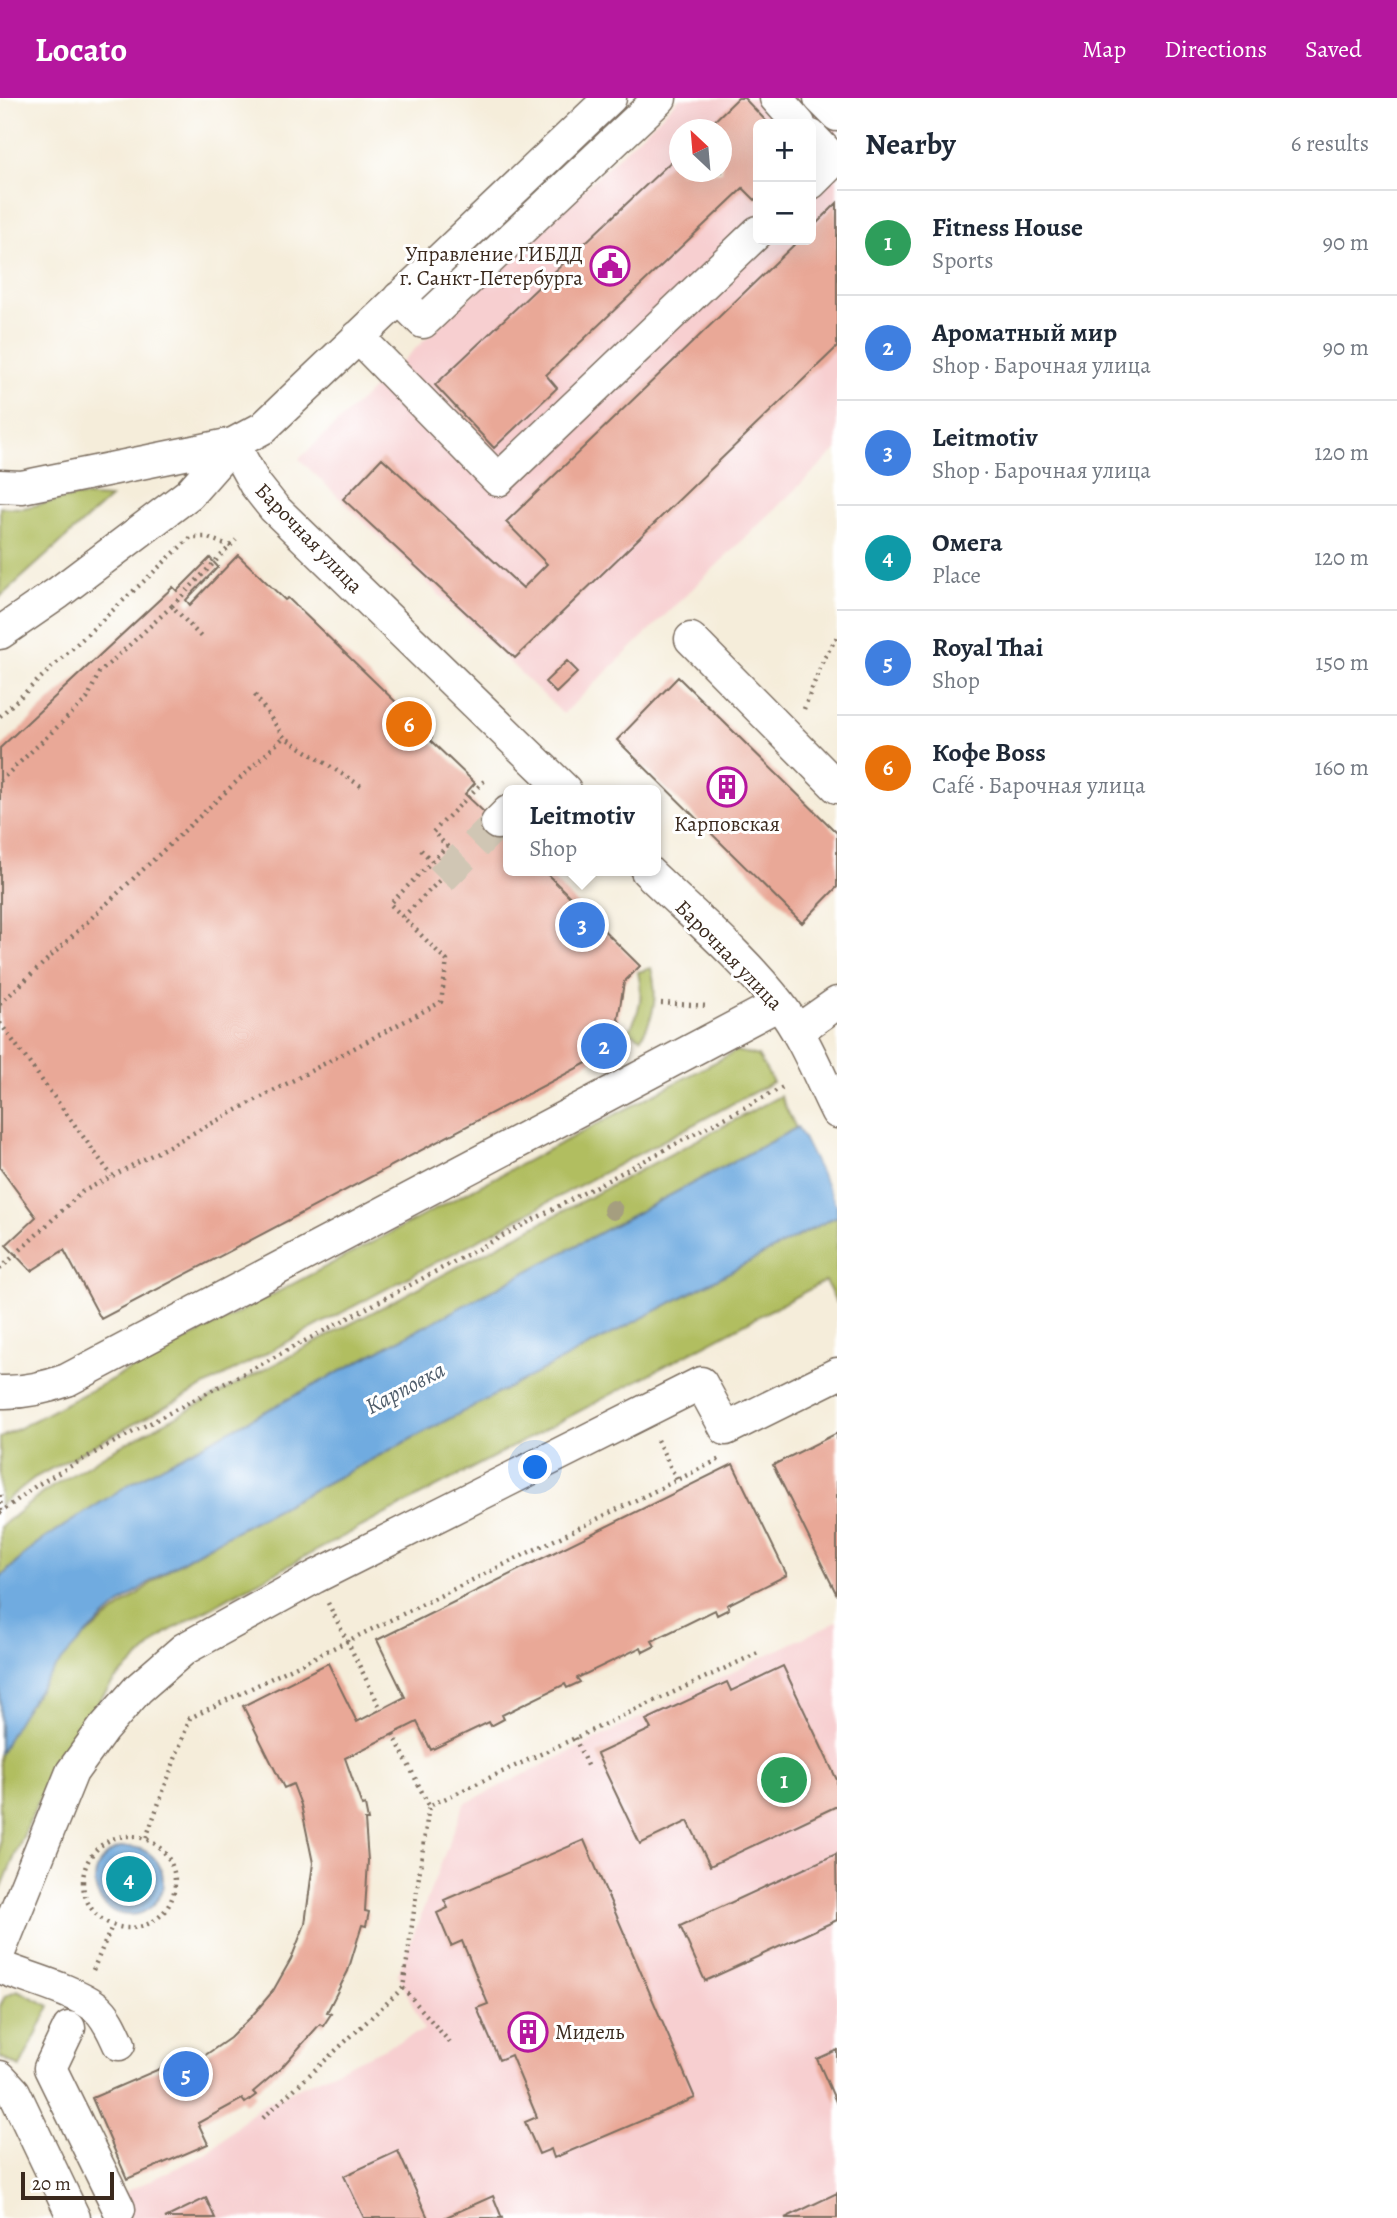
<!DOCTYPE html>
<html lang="en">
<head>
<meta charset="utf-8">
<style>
  body { margin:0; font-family:Alegreya,serif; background:#f2f2f3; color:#1f2937 }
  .controls { position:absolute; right:21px; top:21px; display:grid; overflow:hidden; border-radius:10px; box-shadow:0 7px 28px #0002 }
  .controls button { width:63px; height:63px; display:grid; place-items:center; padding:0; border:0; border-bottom:2px solid #e0e1e3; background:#fff; color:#1f2937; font:35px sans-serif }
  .compass { position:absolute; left:669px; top:21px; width:63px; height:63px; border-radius:50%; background:#fff; box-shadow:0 7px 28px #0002; rotate:334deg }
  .scale { position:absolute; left:21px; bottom:18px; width:93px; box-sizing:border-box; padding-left:7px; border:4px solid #3b2a1e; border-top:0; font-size:19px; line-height:24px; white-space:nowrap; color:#3b2a1e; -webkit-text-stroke:5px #fff; paint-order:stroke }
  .you { position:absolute; left:536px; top:1370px; width:24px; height:24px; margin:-18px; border:5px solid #fff; border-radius:50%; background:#1a73e8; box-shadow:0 0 0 10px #1a73e833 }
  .badge { display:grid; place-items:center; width:46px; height:46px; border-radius:50%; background:#b5179e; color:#fff; font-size:23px; font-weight:700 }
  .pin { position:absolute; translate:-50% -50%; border:4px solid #fff; box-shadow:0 2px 7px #0006 }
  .popup { position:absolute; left:503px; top:687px; width:158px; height:91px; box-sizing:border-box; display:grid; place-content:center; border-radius:10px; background:#fff; filter:drop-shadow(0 2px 5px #0005); font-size:23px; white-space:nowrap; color:#747a83 }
  .popup b { font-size:26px; color:#1f2937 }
  .popup::after { content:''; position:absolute; left:50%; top:100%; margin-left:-14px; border:14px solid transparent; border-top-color:#fff }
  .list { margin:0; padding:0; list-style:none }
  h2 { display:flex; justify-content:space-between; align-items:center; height:91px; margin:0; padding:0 28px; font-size:30px }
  h2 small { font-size:23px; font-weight:400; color:#747a83 }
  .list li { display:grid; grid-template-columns:46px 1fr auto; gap:21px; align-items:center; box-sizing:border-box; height:105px; padding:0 28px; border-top:2px solid #e0e1e3 }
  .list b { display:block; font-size:26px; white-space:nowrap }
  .list p { margin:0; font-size:23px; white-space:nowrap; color:#747a83 }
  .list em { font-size:23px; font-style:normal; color:#747a83 }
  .map { position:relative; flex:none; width:837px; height:2120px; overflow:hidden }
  header { display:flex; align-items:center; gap:42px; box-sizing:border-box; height:98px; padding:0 35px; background:#b5179e; color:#fff }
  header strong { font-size:33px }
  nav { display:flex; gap:38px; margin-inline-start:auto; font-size:24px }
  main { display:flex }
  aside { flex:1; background:#fff }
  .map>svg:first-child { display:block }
  .built { fill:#f7cfd0; fill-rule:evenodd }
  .green { fill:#b1be60; stroke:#76743f; stroke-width:2 }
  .water { fill:#6fabe0; stroke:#556a7f; stroke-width:2 }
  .pier { fill:#f5edda }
  .building { fill:#e9a897 }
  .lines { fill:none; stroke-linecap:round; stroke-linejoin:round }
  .minor-tunnel { stroke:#d0c6b4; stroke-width:32; stroke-dasharray:32 16; stroke-linecap:butt }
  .minor-casing { stroke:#7c6e60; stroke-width:35 }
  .path { stroke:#7c6e60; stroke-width:4.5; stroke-dasharray:2 5; stroke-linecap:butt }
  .minor { stroke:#fff; stroke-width:32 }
  .tree { fill:#a59e7f }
  .labels { text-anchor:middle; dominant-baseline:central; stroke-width:6; stroke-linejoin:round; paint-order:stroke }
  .poi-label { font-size:21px; fill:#3b2a1e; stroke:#fff; text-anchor:end }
  .street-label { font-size:21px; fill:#3b2a1e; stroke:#fff }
  .water-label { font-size:23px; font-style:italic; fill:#505e6c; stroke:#fff }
</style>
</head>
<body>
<header>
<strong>Locato</strong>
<nav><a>Map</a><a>Directions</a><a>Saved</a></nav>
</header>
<main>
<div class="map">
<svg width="837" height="2120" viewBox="0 0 837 2120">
  <rect width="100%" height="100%" fill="#fff"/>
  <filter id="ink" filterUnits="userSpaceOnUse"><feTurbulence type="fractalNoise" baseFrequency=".0143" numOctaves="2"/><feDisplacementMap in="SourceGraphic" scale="14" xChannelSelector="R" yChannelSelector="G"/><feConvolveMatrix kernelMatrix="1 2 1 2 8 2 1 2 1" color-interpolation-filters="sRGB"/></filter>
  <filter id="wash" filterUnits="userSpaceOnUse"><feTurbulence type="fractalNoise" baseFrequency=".00686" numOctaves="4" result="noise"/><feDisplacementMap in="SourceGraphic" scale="28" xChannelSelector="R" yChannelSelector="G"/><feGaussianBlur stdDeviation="1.57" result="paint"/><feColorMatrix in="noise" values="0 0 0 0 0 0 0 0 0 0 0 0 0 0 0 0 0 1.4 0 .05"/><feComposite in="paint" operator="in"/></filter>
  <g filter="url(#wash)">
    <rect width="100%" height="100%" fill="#f5edda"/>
    <!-- built -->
    <path class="built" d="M680 0H837V351L563 616 299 361ZM758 26H811V142H758ZM680 32H722V74H680Z
      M837 1523V2120H113L101 2105 208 2055 259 2008 424 1932 398 1876 464 1706Z"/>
    <!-- green -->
    <path class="green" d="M78 398 110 400 0 499V409L23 410Z
      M651 870C658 897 655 917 641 940L629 933C641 912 643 896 638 874Z
      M736 953 758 958 773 984 102 1343 34 1380 0 1407V1340Z
      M780 998 796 1030 131 1385 36 1446 0 1480V1429L44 1394 109 1354Z
      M837 1118V1205L825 1183 233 1497 166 1535 115 1582 70 1642 36 1708 0 1793V1656L14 1628 56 1567 81 1541 168 1472 235 1433Z
      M17 1892 50 1908 20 1969 0 1959V1909L5 1898Z"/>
    <!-- water -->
    <path class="water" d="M798 1029 837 1107V1118L235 1433C213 1446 190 1458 169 1471 97 1517 38 1579 0 1656V1480L36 1446 131 1385Z
      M95 1783a34 34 0 1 1 68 0a34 34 0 1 1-68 0Z"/>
    <!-- pier -->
    <path class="pier" d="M837 1015 836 1096 837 1107 797 1026H800L804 1031Z"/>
    <g id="blocks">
      <!-- building -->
      <path class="building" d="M738 0H744L769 26H758V100L755 102 743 90 546 277 557 290 494 350 435 287 680 55V74H722V32H705Z
        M837 105V249L515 560 343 401 382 360 523 490 547 466 506 424 799 142H811V131Z
        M238 457 285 502 288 500 432 639 430 642 475 685 465 696 508 737V773H544L640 868 624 884 621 903 618 921 630 942 101 1221 64 1152 31 1173 6 1147 36 1119 0 1070V650L173 489 177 493 210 460 218 469 186 502 190 507Z
        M567 563 578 574 556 595 545 584Z
        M678 579 837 735V789L802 825 617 642Z
        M837 1335V1497L773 1367Z
        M733 1366 787 1477 727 1507 729 1511 717 1517 715 1512 652 1543 655 1548 643 1554 641 1549 577 1580 580 1584 567 1590 565 1586 502 1617 504 1621 491 1628 489 1624 431 1652 417 1624 345 1660 362 1708 365 1707 368 1722H365L368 1763 365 1813 369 1814 366 1828 362 1827 348 1873 327 1914 331 1916 323 1928 320 1926 281 1970 253 1994 256 1997 245 2005 242 2001 198 2025 208 2046 127 2081 92 2000 173 1965 176 1972 204 1958 230 1940 251 1919 273 1893 291 1861 305 1826 313 1765 301 1707 293 1686 284 1690 243 1608 328 1565 357 1624 405 1599 377 1542Z
        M783 1568 837 1682V1708L710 1768 688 1723 640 1746 597 1656 651 1631 646 1622 727 1584 731 1593Z
        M584 1742 695 2000 554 2060 551 2051 539 2056 525 2024 537 2019 511 1957 499 1962 477 1910 488 1906 462 1843 451 1848 437 1815 448 1810 444 1802Z
        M836 1756 837 1822 705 1883 680 1828Z
        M837 1952V2006L817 1961Z
        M398 2053 428 2120H364L344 2078Z
        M837 2095V2120H785Z
        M493 2098 502 2120H444Z
        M206 2100 215 2120H165Z"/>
    </g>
  </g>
  <g filter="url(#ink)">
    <use href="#blocks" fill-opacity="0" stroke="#7c6e60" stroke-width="2"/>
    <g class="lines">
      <!-- minor-tunnel -->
      <path class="minor-tunnel" d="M441 781 497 725"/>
      <!-- minor casing -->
      <g class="minor-casing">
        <path id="minor" d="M776 0 799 26
          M820 0 837 17
          M811 38 834 62 811 85
          M399 200 423 224 660 0
          M358 239 498 382 758 134
          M233 346 255 386 274 410 565 692
          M0 388 22 389 233 346 263 330 610 0
          M0 535 58 495 189 396 233 346
          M691 541 837 689
          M497 725 508 714
          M647 773C691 816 741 857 779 906 804 938 819 978 837 1014
          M797 933 837 905
          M0 1294C24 1295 45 1290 67 1282L779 906
          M0 1852 72 1674 103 1631 138 1591 184 1551 315 1479 701 1285 726 1331 837 1276
          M0 1869C27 1880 73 1892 96 1909 107 1918 113 1933 119 1946
          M69 1930 50 1970 119 2111
          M0 1979 14 1994 74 2120"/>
      </g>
      <!-- path -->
      <path class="path" d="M172 508 236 442
        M255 597 284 639 361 688
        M804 611 824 560 837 539
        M0 618 191 439H205L231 448
        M0 683 87 601 99 575 172 508 201 539
        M421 752 432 763
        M403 819 441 781
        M661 905 708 908
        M0 906 284 639
        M0 925 112 1078
        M0 1171 82 1094 441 904 447 863 390 806 447 748 433 734 485 682
        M657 1342 677 1382
        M0 1397 1 1413
        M0 1415 37 1387 105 1349 785 988
        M328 1505 381 1611
        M393 1636 429 1708
        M575 1640 589 1672
        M83 1784a46 46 0 1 1 92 0a46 46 0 1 1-92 0Z
        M146 1740 190 1620 720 1361
        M93 1872 112 1828
        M403 1890 452 1947
        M263 2020 403 1890 429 1708 760 1554"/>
      <!-- minor -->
      <use href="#minor" class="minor"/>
    </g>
    <!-- trees -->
    <circle class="tree" cx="613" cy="1112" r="10"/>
  </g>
  <!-- icons -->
  <defs>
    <g id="civic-ring" transform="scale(2.0125)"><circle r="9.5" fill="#fff" stroke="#b5179e" stroke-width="1.5"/><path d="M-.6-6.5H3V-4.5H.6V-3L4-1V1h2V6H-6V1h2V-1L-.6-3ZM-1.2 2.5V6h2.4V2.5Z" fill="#b5179e"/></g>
    <g id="building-ring" transform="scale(2.0125)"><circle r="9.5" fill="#fff" stroke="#b5179e" stroke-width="1.5"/><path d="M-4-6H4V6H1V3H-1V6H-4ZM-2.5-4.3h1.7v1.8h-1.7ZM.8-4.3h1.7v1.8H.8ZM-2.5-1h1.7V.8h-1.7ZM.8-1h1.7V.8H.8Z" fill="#b5179e"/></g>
  </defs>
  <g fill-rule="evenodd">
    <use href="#civic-ring" x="610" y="168"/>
    <use href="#building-ring" x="727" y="689"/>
    <use href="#building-ring" x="528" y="1934"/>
  </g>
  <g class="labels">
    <!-- poi labels -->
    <g class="poi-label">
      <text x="583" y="156">Управление ГИБДД<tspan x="583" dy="24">г. Санкт-Петербурга</tspan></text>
      <text x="727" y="726" text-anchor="middle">Карповская</text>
      <text x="555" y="1934" text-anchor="start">Мидель</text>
    </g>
    <!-- street labels -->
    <g class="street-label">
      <text transform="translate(309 440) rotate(46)">Барочная улица</text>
      <text transform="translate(729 857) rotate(46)">Барочная улица</text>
    </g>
    <!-- water labels -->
    <g class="water-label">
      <text transform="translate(405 1290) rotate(-28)">Карповка</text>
    </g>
  </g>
</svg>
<div class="controls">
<button>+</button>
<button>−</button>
</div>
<svg class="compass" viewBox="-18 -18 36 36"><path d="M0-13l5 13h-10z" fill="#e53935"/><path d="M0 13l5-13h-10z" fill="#747a83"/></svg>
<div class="scale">20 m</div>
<div class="you"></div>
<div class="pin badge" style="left:784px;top:1682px;background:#2e9e5b">1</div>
<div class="pin badge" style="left:604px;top:948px;background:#3f7fe0">2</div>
<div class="pin badge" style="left:582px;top:827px;background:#3f7fe0">3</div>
<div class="popup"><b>Leitmotiv</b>Shop</div>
<div class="pin badge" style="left:129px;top:1781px;background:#0f9aa8">4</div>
<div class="pin badge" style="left:186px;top:1976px;background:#3f7fe0">5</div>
<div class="pin badge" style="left:409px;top:626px;background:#e8710a">6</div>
</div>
<aside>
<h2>Nearby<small>6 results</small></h2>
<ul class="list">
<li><span class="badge" style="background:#2e9e5b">1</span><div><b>Fitness House</b><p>Sports</p></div><em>90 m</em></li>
<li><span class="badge" style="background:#3f7fe0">2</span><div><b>Ароматный мир</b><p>Shop · Барочная улица</p></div><em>90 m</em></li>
<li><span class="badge" style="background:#3f7fe0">3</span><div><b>Leitmotiv</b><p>Shop · Барочная улица</p></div><em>120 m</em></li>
<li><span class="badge" style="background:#0f9aa8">4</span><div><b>Омега</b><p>Place</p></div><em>120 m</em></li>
<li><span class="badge" style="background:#3f7fe0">5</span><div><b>Royal Thai</b><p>Shop</p></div><em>150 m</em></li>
<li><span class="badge" style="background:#e8710a">6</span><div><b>Кофе Boss</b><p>Café · Барочная улица</p></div><em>160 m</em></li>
</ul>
</aside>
</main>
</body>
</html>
